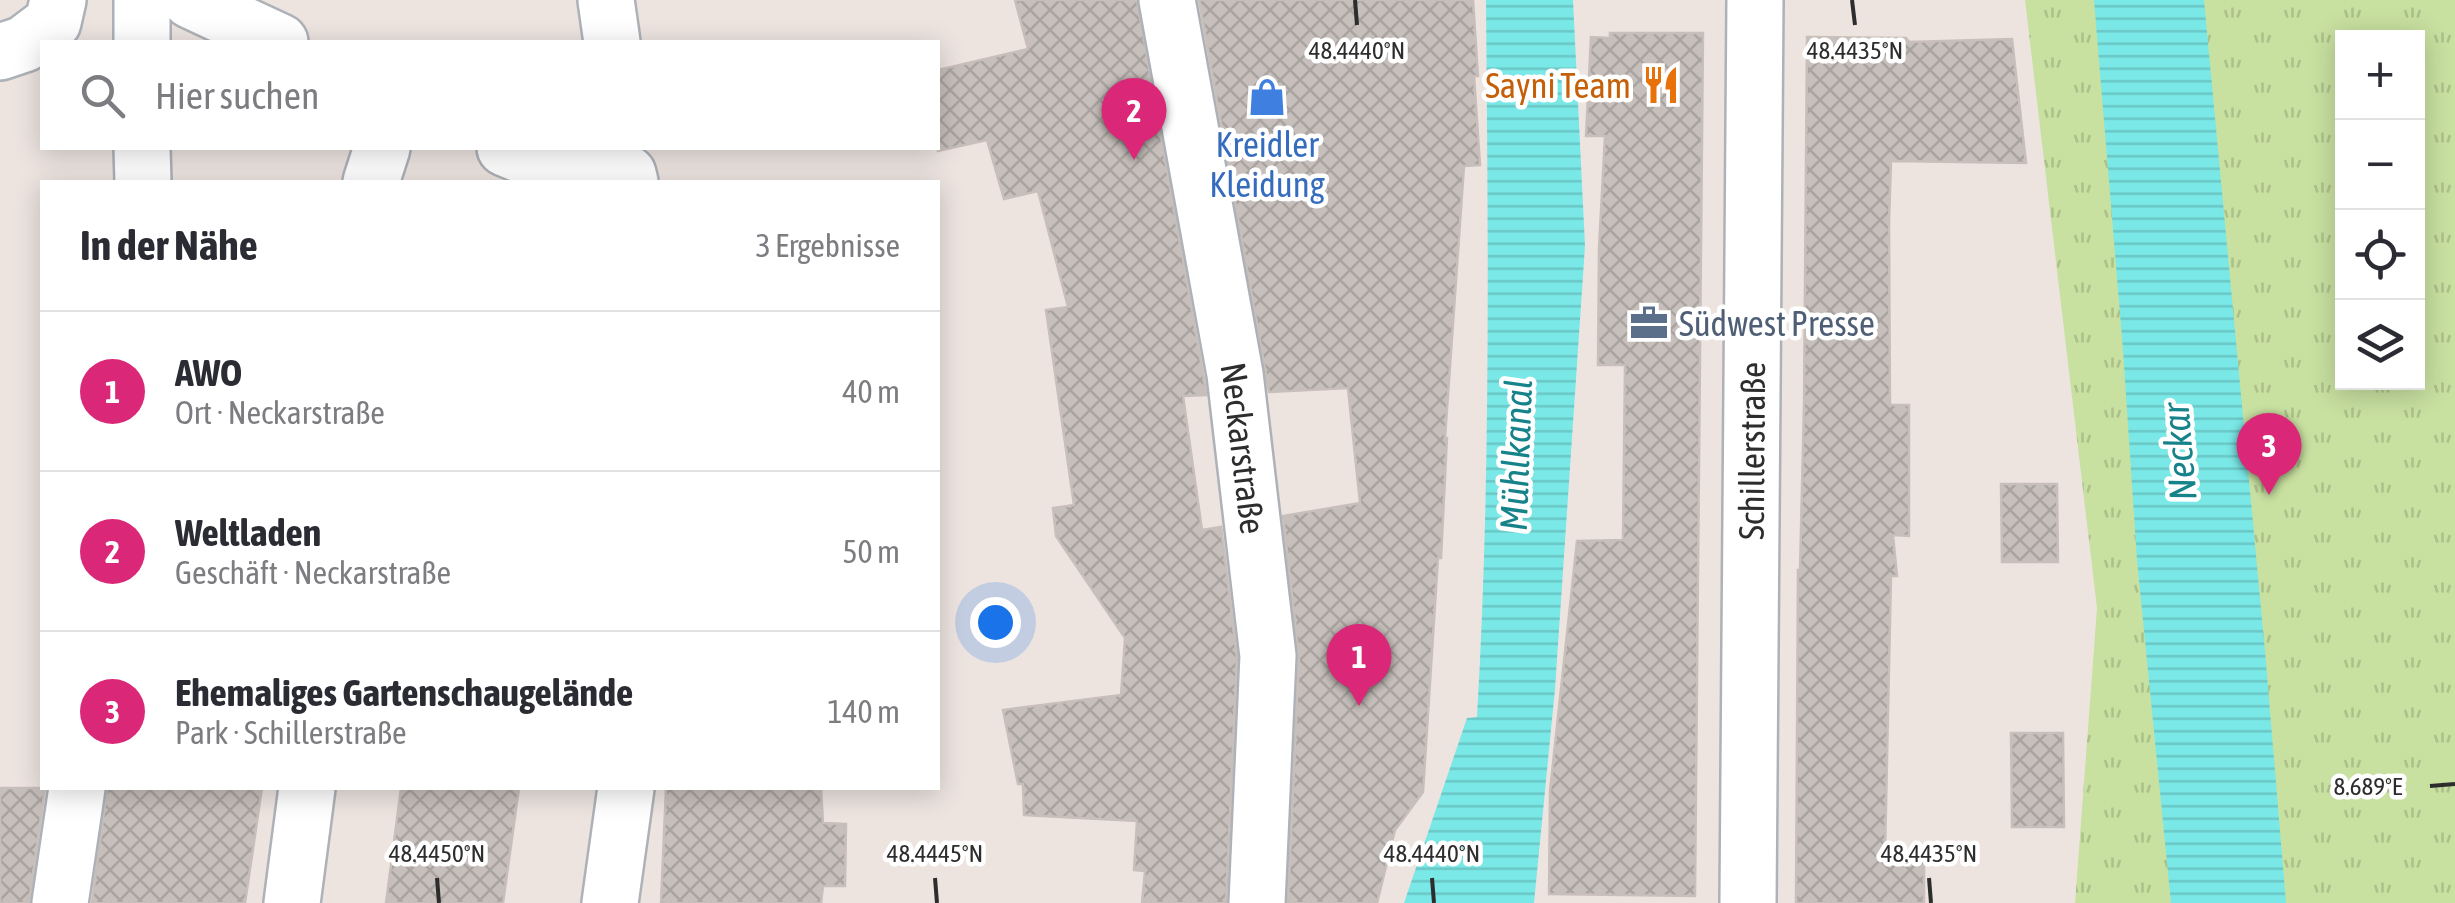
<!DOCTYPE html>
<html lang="de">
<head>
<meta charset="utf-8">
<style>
  body { margin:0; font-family:"Asap Condensed",sans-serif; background:#f7f7f7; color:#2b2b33 }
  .controls { position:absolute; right:30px; top:30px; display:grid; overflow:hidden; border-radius:0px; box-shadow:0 5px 25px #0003 }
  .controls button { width:90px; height:90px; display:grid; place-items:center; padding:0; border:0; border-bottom:2px solid #e1e1e2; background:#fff; color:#2b2b33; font:50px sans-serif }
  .you { position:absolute; left:995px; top:622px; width:35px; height:35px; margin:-25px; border:8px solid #fff; border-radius:50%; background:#1a73e8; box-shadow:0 0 0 15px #1a73e833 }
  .badge { display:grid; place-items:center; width:65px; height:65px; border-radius:50%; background:#db2777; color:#fff; font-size:32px; font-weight:700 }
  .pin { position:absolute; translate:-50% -82px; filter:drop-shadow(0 2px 5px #0008) }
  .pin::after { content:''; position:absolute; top:52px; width:35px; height:30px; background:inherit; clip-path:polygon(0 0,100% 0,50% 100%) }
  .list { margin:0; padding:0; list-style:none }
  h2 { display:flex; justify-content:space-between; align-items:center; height:130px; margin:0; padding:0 40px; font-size:42px }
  h2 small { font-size:32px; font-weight:400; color:#7c7c81 }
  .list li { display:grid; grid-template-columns:65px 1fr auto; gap:30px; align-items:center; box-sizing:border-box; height:160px; padding:0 40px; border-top:2px solid #e1e1e2 }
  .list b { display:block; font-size:38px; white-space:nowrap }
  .list p { margin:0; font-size:32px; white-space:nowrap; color:#7c7c81 }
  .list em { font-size:32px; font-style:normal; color:#7c7c81 }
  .icon { flex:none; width:55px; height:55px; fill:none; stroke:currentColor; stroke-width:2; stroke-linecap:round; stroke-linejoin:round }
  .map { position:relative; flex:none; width:2455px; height:903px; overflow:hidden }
  .search { position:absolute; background:#fff; box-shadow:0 5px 25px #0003; left:40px; top:40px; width:900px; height:110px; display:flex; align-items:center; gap:25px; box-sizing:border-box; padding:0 35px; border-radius:0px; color:#7c7c81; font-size:38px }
  .panel { position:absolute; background:#fff; box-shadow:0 5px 25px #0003; left:40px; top:180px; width:900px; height:610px; border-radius:0px }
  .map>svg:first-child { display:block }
  .park { fill:url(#park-tufts); fill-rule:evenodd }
  .water { fill:url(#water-rules) }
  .building { fill:url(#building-cross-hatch); stroke:#c9bfba; stroke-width:2.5 }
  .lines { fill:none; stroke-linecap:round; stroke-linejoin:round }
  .minor-casing { stroke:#adb2b8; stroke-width:60 }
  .tertiary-casing { stroke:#adb2b8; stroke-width:60 }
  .minor { stroke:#fff; stroke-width:55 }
  .tertiary { stroke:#fff; stroke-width:55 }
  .ticks { fill:none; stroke:#2d2d2d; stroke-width:4 }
  .labels { text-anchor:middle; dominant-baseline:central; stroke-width:9; stroke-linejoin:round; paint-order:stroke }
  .food-label { font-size:35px; fill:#c56008; stroke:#fff; text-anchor:end }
  .shop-label { font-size:35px; fill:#366cbe; stroke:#fff }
  .service-label { font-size:35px; fill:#4e5e75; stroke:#fff; text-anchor:start }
  .street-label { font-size:35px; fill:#2d2d2d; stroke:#fff }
  .water-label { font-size:38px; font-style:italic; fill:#16838a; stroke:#fff }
  .ticks-label { font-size:25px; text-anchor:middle; fill:#2d2d2d; stroke:#fff; stroke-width:9; stroke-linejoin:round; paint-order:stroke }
</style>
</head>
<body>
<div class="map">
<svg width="2455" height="903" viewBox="0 0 2455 903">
  <defs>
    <pattern id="park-tufts" width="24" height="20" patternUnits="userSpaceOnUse" patternTransform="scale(2.5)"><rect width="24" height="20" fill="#c8e0a0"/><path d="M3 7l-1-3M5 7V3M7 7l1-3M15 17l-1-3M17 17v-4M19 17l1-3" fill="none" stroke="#acc08a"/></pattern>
    <pattern id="water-rules" width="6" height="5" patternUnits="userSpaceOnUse" patternTransform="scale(2.5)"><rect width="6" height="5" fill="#7ae8e6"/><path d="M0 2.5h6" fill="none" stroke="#6ac7c6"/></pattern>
    <pattern id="building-cross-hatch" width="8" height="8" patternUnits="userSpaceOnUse" patternTransform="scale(2.5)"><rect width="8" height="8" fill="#c6bfbb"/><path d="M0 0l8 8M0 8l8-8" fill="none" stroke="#aaa4a1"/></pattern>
  </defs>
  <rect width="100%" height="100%" fill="#ede4e0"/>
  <!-- park -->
  <path class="park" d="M2025 0H2455V903H2075L2097 608ZM2342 38H2418V382H2342Z"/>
  <!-- water -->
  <path class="water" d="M1486 0H1573L1585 246 1555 689 1534 903H1404L1467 718 1477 717C1491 479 1488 239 1486 0Z
    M2094 0H2204L2265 651 2286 903H2171L2137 560 2123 350Z"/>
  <!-- building -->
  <path class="building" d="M1015 0H1137L1204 379 1206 395 1183 396 1202 530 1221 527 1237 657 1226 903H1142L1145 871 1134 870 1137 821 1024 815 1023 784H1018L1003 710 1121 695 1125 638 1056 536 1053 508 1074 505 1046 310 1068 307 1038 191 1004 199 987 140 938 151V70L1028 49Z
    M1199 0H1473L1478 76H1474L1480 165 1464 166 1445 438H1447L1441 558H1438L1423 792 1395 830 1377 903H1288L1299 657 1283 516 1360 503 1348 388 1269 392Z
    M1610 33H1703L1695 896 1549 894 1550 791 1577 541 1623 540 1625 365H1598L1599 248 1605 136H1586L1591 37 1610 38Z
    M1807 37 1906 38 1909 42 2012 39 2026 163 1891 161 1889 222 1890 405H1909V536L1893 535 1897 576H1891L1885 853 1924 854V903H1796L1798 570H1800L1804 405Z
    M2001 484H2057L2058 562H2002Z
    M2011 733H2063L2064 827H2012Z
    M0 788H45L29 903H0Z
    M107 788H262L245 903H92Z
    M401 788H519L503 903H386Z
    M666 788H821L823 823 846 824 845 886H823L821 903H661Z"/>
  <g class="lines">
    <!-- minor casing -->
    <g class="minor-casing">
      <g id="minor">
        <path d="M190 0 280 42"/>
        <path d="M606 0 612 42"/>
        <path id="s1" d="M1167 0 1235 374 1268 656 1257 903"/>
        <path d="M142 42V0"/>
        <path d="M142 148 143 182"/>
        <path d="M505 148 529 158 628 174 630 182"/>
        <path d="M371 182 382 148"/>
        <path d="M60 903 77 788"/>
        <path d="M292 903 307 788"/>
        <path d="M610 903 626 788"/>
        <path id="s2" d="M1748 903 1755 0"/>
      </g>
    </g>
    <!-- tertiary casing -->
    <g class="tertiary-casing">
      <path id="tertiary" d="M0 52 24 44 53 22 58 0"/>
    </g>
    <!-- minor -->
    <use href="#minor" class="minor"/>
    <!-- tertiary -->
    <use href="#tertiary" class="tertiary"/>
  </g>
  <!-- ticks -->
  <path class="ticks" d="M1355 0 1357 25M1852 0 1855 25M2430 786 2455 784M437 878 439 903M935 878 937 903M1432 878 1434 903M1929 878 1931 903"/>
  <!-- icons -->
  <defs>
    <g id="restaurant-bare" transform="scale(3)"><path d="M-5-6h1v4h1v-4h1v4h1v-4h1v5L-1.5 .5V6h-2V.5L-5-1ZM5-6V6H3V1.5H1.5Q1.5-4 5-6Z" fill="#e8710a" stroke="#fff" stroke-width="2.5" paint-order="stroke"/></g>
    <g id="shop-bare" transform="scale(3)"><path d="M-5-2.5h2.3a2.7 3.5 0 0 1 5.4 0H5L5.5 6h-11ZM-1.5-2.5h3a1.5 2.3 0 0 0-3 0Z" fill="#3f7fe0" stroke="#fff" stroke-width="2.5" paint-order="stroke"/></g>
    <g id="office-bare" transform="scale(3)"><path d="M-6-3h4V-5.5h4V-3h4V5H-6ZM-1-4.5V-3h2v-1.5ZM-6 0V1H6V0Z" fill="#5c6f8a" stroke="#fff" stroke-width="2.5" paint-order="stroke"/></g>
  </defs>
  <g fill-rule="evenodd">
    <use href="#restaurant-bare" x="1661" y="85"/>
    <use href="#shop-bare" x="1267" y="97"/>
    <use href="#office-bare" x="1649" y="323"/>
  </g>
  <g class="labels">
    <!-- food labels -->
    <g class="food-label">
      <text x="1631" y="85">Sayni Team</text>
    </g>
    <!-- shop labels -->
    <g class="shop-label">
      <text x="1267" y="144">Kreidler<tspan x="1267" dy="40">Kleidung</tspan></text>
    </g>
    <!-- service labels -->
    <g class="service-label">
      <text x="1679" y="323">Südwest Presse</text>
    </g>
    <!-- street labels -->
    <g class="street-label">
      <text stroke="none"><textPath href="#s1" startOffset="455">Neckarstraße</textPath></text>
      <text stroke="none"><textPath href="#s2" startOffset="452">Schillerstraße</textPath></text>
    </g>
    <!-- water labels -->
    <g class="water-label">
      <text transform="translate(2179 452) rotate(-95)">Neckar</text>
      <text transform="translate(1516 455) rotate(-88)">Mühlkanal</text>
    </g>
  </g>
  <g class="ticks-label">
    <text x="1357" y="59">48.4440°N</text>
    <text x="1855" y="59">48.4435°N</text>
    <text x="2368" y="795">8.689°E</text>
    <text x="437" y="862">48.4450°N</text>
    <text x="935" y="862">48.4445°N</text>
    <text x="1432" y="862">48.4440°N</text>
    <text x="1929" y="862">48.4435°N</text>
  </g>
</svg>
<div class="controls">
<button>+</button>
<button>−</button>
<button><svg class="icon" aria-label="locate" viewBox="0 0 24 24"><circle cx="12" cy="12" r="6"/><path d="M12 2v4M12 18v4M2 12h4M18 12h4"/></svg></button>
<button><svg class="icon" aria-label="layers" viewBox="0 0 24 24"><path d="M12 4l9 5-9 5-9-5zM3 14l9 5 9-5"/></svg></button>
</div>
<div class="you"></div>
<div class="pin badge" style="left:1359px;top:706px">1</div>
<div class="pin badge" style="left:1134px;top:160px">2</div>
<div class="pin badge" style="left:2269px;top:495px">3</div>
<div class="search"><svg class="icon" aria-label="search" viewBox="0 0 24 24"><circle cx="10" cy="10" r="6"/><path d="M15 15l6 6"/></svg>Hier suchen</div>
<section class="panel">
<h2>In der Nähe<small>3 Ergebnisse</small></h2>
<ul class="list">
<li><span class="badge">1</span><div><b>AWO</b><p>Ort · Neckarstraße</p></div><em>40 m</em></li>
<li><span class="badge">2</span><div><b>Weltladen</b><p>Geschäft · Neckarstraße</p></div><em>50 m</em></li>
<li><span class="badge">3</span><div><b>Ehemaliges Gartenschaugelände</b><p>Park · Schillerstraße</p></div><em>140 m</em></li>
</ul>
</section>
</div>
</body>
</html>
